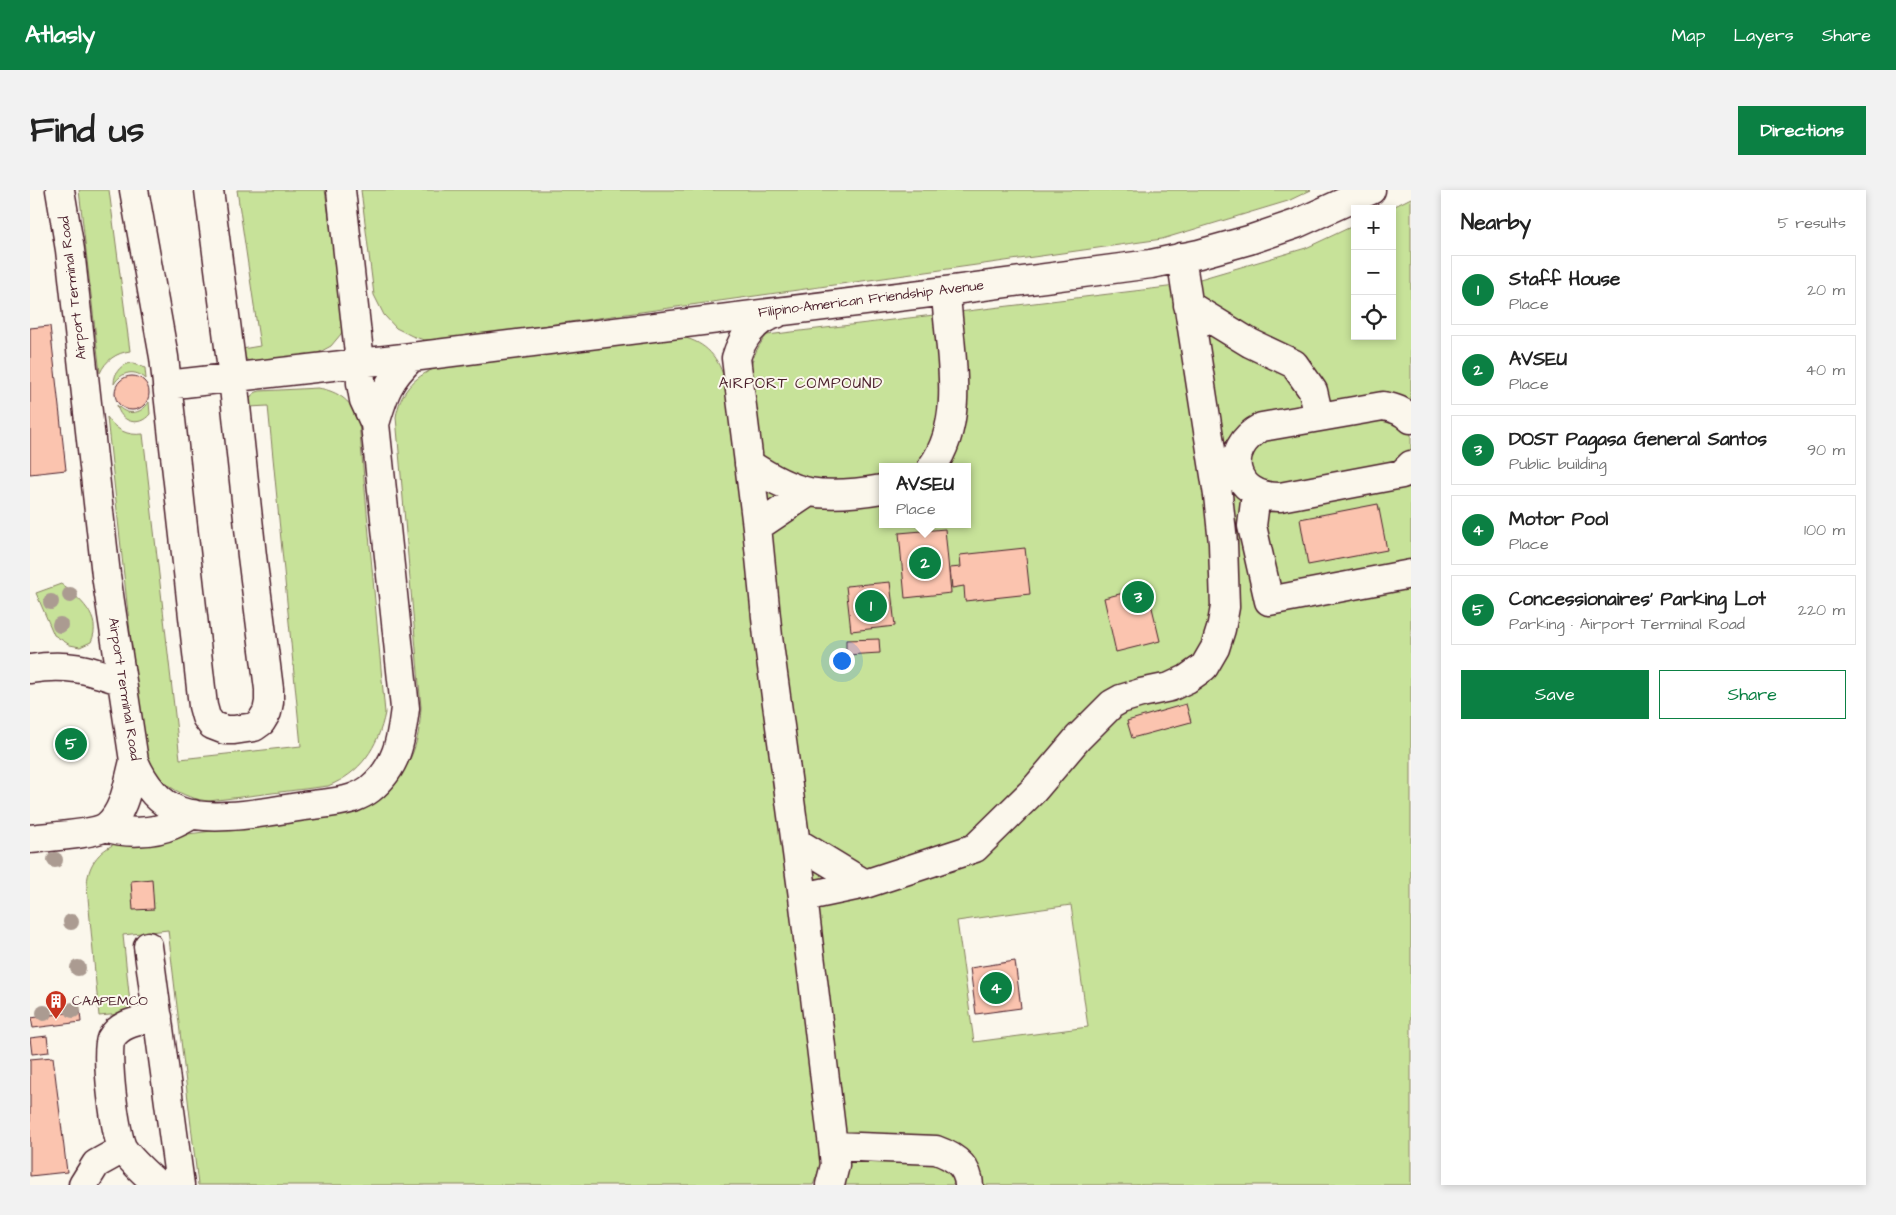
<!DOCTYPE html>
<html lang="en">
<head>
<meta charset="utf-8">
<style>
  body { margin:0; font-family:"Architects Daughter",sans-serif; background:#f2f2f2; color:#222 }
  .controls { position:absolute; right:15px; top:15px; display:grid; overflow:hidden; border-radius:0px; box-shadow:0 2px 8px #0003 }
  .controls button { width:45px; height:45px; display:grid; place-items:center; padding:0; border:0; border-bottom:1px solid #e0e0e0; background:#fff; color:#222; font:25px sans-serif }
  .you { position:absolute; left:811px; top:470px; width:18px; height:18px; margin:-12px; border:4px solid #fff; border-radius:50%; background:#1a73e8; box-shadow:0 0 0 8px #1a73e833 }
  .badge { display:grid; place-items:center; width:32px; height:32px; border-radius:50%; background:#0b8043; color:#fff; font-size:16px; font-weight:700 }
  .pin { position:absolute; translate:-50% -50%; border:2px solid #fff; box-shadow:0 1px 5px #0006 }
  .popup { position:absolute; left:849px; top:273px; width:92px; height:65px; box-sizing:border-box; display:grid; place-content:center; border-radius:0px; background:#fff; filter:drop-shadow(0 1px 4px #0005); font-size:16px; white-space:nowrap; color:#767676 }
  .popup b { font-size:19px; color:#222 }
  .popup::after { content:''; position:absolute; left:50%; top:100%; margin-left:-10px; border:10px solid transparent; border-top-color:#fff }
  .list { margin:0; padding:0; list-style:none }
  h2 { display:flex; justify-content:space-between; align-items:center; height:65px; margin:0; padding:0 20px; font-size:21px }
  h2 small { font-size:16px; font-weight:400; color:#767676 }
  .list li { display:grid; grid-template-columns:32px 1fr auto; gap:15px; align-items:center; box-sizing:border-box; height:70px; margin:0 10px 10px; padding:0 10px; border:1px solid #e0e0e0; border-radius:0px }
  .list b { display:block; font-size:19px; white-space:nowrap }
  .list p { margin:0; font-size:16px; white-space:nowrap; color:#767676 }
  .list em { font-size:16px; font-style:normal; color:#767676 }
  .actions { display:flex; gap:10px; padding:15px 20px }
  .actions a { flex:1; padding:11px 0; border:1px solid #0b8043; border-radius:0px; text-align:center; font-size:18px; color:#0b8043 }
  .actions .main { background:#0b8043; color:#fff }
  .icon { flex:none; width:28px; height:28px; fill:none; stroke:currentColor; stroke-width:2; stroke-linecap:round; stroke-linejoin:round }
  .map { position:relative; flex:none; width:1381px; height:995px; overflow:hidden; border-radius:0px }
  header { display:flex; align-items:center; gap:30px; box-sizing:border-box; height:70px; padding:0 25px; background:#0b8043; color:#fff }
  header strong { font-size:24px }
  nav { display:flex; gap:28px; margin-inline-start:auto; font-size:18px }
  .intro { display:flex; align-items:center; justify-content:space-between; box-sizing:border-box; height:120px; padding:0 30px }
  h1 { margin:0; font-size:35px }
  .button { padding:12px 22px; border-radius:0px; background:#0b8043; color:#fff; font-size:18px; font-weight:700 }
  main { display:flex; gap:30px; padding:0 30px }
  aside { flex:1; background:#fff; border-radius:0px; box-shadow:0 2px 8px #0003 }
  .map>svg:first-child { display:block }
  .green { fill:#c7e299; stroke:#888062; fill-rule:evenodd }
  .building { fill:#fbc4af; stroke:#4a1f2b }
  .lines { fill:none; stroke-linecap:round; stroke-linejoin:round }
  .minor-casing { stroke:#4a1f2b; stroke-width:31 }
  .minor { stroke:#fbf7ec; stroke-width:28 }
  .tree { fill:#ab9b91 }
  .labels { text-anchor:middle; dominant-baseline:central; stroke-width:4; stroke-linejoin:round; paint-order:stroke }
  .street-label { font-size:14px; fill:#4a1f2b; stroke:#fbf7ec }
  .poi-label { font-size:14px; fill:#4a1f2b; stroke:#fbf7ec; text-anchor:start }
  .neighbourhood-label { font-size:15px; letter-spacing:1px; fill:#4a1f2b; stroke:#fbf7ec }
</style>
</head>
<body>
<header>
<strong>Atlasly</strong>
<nav><a>Map</a><a>Layers</a><a>Share</a></nav>
</header>
<div class="intro"><h1>Find us</h1><a class="button">Directions</a></div>
<main>
<div class="map">
<svg width="1381" height="995" viewBox="0 0 1381 995">
  <rect width="100%" height="100%" fill="#fbf7ec"/>
  <filter id="ink" filterUnits="userSpaceOnUse"><feTurbulence type="fractalNoise" baseFrequency=".02" numOctaves="2"/><feDisplacementMap in="SourceGraphic" scale="10" xChannelSelector="R" yChannelSelector="G"/><feConvolveMatrix kernelMatrix="1 2 1 2 8 2 1 2 1" color-interpolation-filters="sRGB"/></filter>
  <g filter="url(#ink)">
    <!-- green -->
    <path class="green" d="M49 0H79L100 161C86 163 76 170 70 183Z
      M207 0H295L312 116 313 138 311 144 301 156 288 163 226 174C217 172 214 168 212 159L230 156Z
      M331 0H1281L1258 11 1132 49 411 150H394L382 146 366 138 354 125 344 105Z
      M1381 8V995H815L818 980 816 946 719 192C720 173 725 159 737 145L1146 96 1276 58 1325 35V146H1362V19H1359ZM852 277H938V334H852ZM1041 715 1058 837 944 852 927 731Z
      M648 146C673 151 687 164 694 188L792 947 790 977 783 995H168L138 740 93 745 101 823 69 826 57 697C57 676 68 661 87 653L316 624C330 618 340 611 351 601 358 595 366 590 371 583 386 565 390 540 391 517L366 227C370 203 383 187 406 178L631 147Z
      M104 173 115 178 116 189C105 179 92 181 84 194 84 181 92 173 104 173Z
      M288 198C308 201 324 212 329 233L355 523C348 557 331 583 298 596L179 611C153 609 126 592 117 567 114 560 113 552 111 544L77 227C86 240 97 246 113 244L150 569 271 556 238 216 219 217C218 209 221 203 230 201Z
      M119 212 120 224C109 238 90 232 87 215 96 226 111 225 119 212Z
      M31 394C49 408 73 427 61 452L50 457 40 455 24 445 6 403Z"/>
    <!-- building -->
    <path class="building" d="M20 136 36 280 0 284V138Z
      M85 203a17 17 0 1 1 34 0a17 17 0 1 1-34 0Z
      M1348 314 1357 360 1278 375 1270 329Z
      M915 339 921 403 875 408 869 343Z
      M995 358 1000 404 935 411 934 396 922 398 920 378 931 377 930 365Z
      M860 392 865 436 821 441 816 396Z
      M1117 397 1130 451 1086 462 1074 408Z
      M849 449 850 463 816 465V450Z
      M1156 514 1161 532 1102 548 1097 531Z
      M122 689 124 719 103 720 101 691Z
      M985 771 991 818 946 824 940 778Z
      M50 821 51 832 3 838 1 828Z
      M17 846 19 862 2 864 0 848Z
      M23 867 37 982 0 986V869Z"/>
    <g class="lines">
      <!-- minor casing -->
      <g class="minor-casing">
        <path id="minor" d="M30 0 40 60 76 385 104 571C113 592 127 612 149 621 163 626 183 627 198 626 223 625 249 620 274 616 290 614 308 613 323 608 328 606 335 603 340 599 367 577 371 551 375 518L345 234 334 210 331 193 330 172 311 0
          M104 0 134 167 173 516 176 527 182 535 195 540H204L224 537 231 532 237 522 239 512V499L222 366 203 188 179 0
          M1158 115 1220 153 1264 174 1283 201 1289 227
          M746 124C725 129 712 148 706 168L727 337 738 447 773 707 803 956 805 975 800 995
          M137 195 382 167 916 101 1121 74 1169 64 1219 50 1266 34 1341 0
          M1381 229C1373 221 1365 218 1353 216L1232 237C1190 259 1203 308 1250 307L1372 284 1381 275
          M345 234C354 203 358 190 382 167
          M719 274C737 286 757 298 779 302 802 306 829 303 852 299
          M902 277C938 227 918 157 916 101
          M1226 304 1222 336 1239 411 1381 384
          M727 337 779 302
          M0 479C37 473 57 479 92 491
          M76 637C95 644 123 643 142 635 149 632 156 628 163 624
          M0 649C15 647 67 644 77 636 95 621 98 593 104 571
          M766 652 835 694
          M773 707 835 694 945 658 1004 600 1048 548 1082 514 1091 509 1111 503 1140 497 1157 489 1174 477 1185 458 1191 439 1195 417 1193 353 1188 305 1151 67
          M118 756 150 995
          M128 827C111 831 90 832 81 849 75 863 85 946 93 959 102 972 116 984 128 995
          M803 956 906 960C923 966 938 975 939 995
          M53 995 66 974 93 959"/>
      </g>
      <!-- minor -->
      <use href="#minor" class="minor"/>
    </g>
    <!-- trees -->
    <g class="tree">
      <circle cx="40" cy="405" r="8"/>
      <circle cx="21" cy="412" r="8"/>
      <circle cx="30" cy="435" r="8"/>
      <circle cx="25" cy="670" r="8"/>
      <circle cx="41" cy="732" r="8"/>
      <circle cx="48" cy="778" r="8"/>
      <circle cx="43" cy="820" r="8"/>
      <circle cx="14" cy="823" r="8"/>
    </g>
  </g>
  <!-- icons -->
  <defs>
    <g id="building-pin" transform="scale(1.125)"><path d="M0 17L-7.5 6A9.5 9.5 0 1 1 7.5 6Z" fill="#c8321e" stroke="#fbf7ec"/><path d="M-4-6H4V6H1V3H-1V6H-4ZM-2.5-4.3h1.7v1.8h-1.7ZM.8-4.3h1.7v1.8H.8ZM-2.5-1h1.7V.8h-1.7ZM.8-1h1.7V.8H.8Z" fill="#fff"/></g>
  </defs>
  <g fill-rule="evenodd">
    <use href="#building-pin" x="26" y="811"/>
  </g>
  <g class="labels">
    <!-- street labels -->
    <g class="street-label">
      <text transform="translate(43 98) rotate(-97)">Airport Terminal Road</text>
      <text transform="translate(841 109) rotate(-7)">Filipino-American Friendship Avenue</text>
      <text transform="translate(94 499) rotate(81)">Airport Terminal Road</text>
    </g>
    <!-- poi labels -->
    <g class="poi-label">
      <text x="42" y="811">CAAPEMCO</text>
    </g>
    <!-- neighbourhood labels -->
    <g class="neighbourhood-label">
      <text x="771" y="193">AIRPORT COMPOUND</text>
    </g>
  </g>
</svg>
<div class="controls">
<button>+</button>
<button>−</button>
<button><svg class="icon" aria-label="locate" viewBox="0 0 24 24"><circle cx="12" cy="12" r="6"/><path d="M12 2v4M12 18v4M2 12h4M18 12h4"/></svg></button>
</div>
<div class="you"></div>
<div class="pin badge" style="left:841px;top:416px">1</div>
<div class="pin badge" style="left:895px;top:373px">2</div>
<div class="popup"><b>AVSEU</b>Place</div>
<div class="pin badge" style="left:1108px;top:407px">3</div>
<div class="pin badge" style="left:966px;top:798px">4</div>
<div class="pin badge" style="left:41px;top:554px">5</div>
</div>
<aside>
<h2>Nearby<small>5 results</small></h2>
<ul class="list">
<li><span class="badge">1</span><div><b>Staff House</b><p>Place</p></div><em>20 m</em></li>
<li><span class="badge">2</span><div><b>AVSEU</b><p>Place</p></div><em>40 m</em></li>
<li><span class="badge">3</span><div><b>DOST Pagasa General Santos</b><p>Public building</p></div><em>90 m</em></li>
<li><span class="badge">4</span><div><b>Motor Pool</b><p>Place</p></div><em>100 m</em></li>
<li><span class="badge">5</span><div><b>Concessionaires' Parking Lot</b><p>Parking · Airport Terminal Road</p></div><em>220 m</em></li>
</ul>
<div class="actions"><a class="main">Save</a><a>Share</a></div>
</aside>
</main>
</body>
</html>
